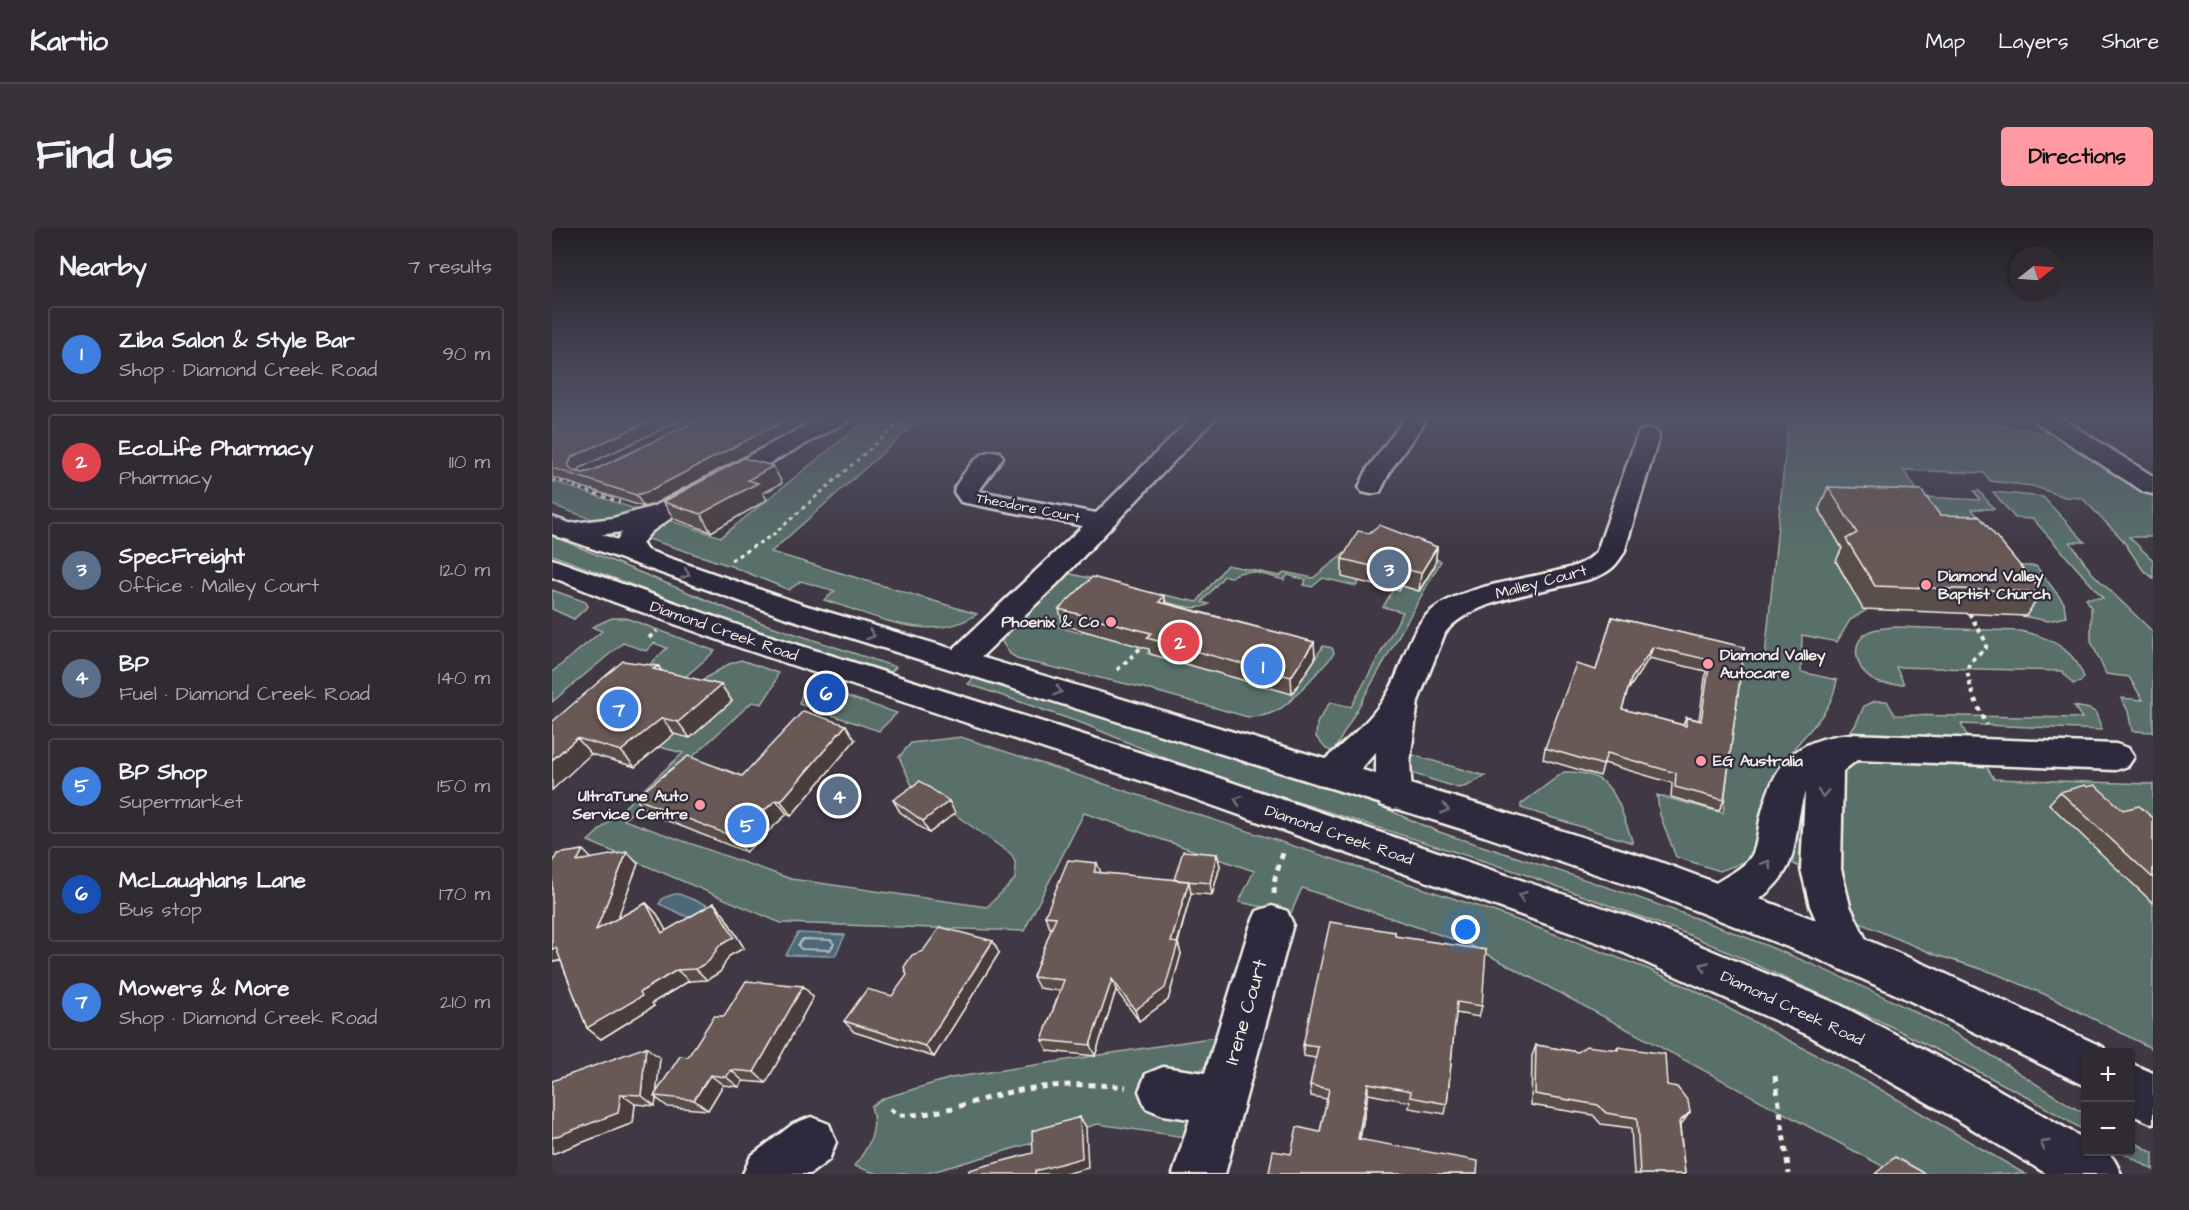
<!DOCTYPE html>
<html lang="en">
<head>
<meta charset="utf-8">
<style>
  body { margin:0; font-family:"Architects Daughter",sans-serif; background:#38323b; color:#f1f3f6 }
  .controls { position:absolute; right:18px; bottom:18px; display:grid; overflow:hidden; border-radius:6px; box-shadow:0 2px 4px #0004 }
  .controls button { width:54px; height:54px; display:grid; place-items:center; padding:0; border:0; border-bottom:2px solid #4b464e; background:#302a33; color:#f1f3f6; font:30px sans-serif }
  .compass { position:absolute; left:1457px; top:18px; width:54px; height:54px; border-radius:50%; background:#302a33; box-shadow:0 2px 4px #0004; rotate:73deg }
  .you { position:absolute; left:914px; top:702px; width:21px; height:21px; margin:-15px; border:4px solid #fff; border-radius:50%; background:#1a73e8; box-shadow:0 0 0 9px #1a73e833 }
  .badge { display:grid; place-items:center; width:39px; height:39px; border-radius:50%; background:#ff9aa2; color:#fff; font-size:20px; font-weight:700 }
  .pin { position:absolute; translate:-50% -50%; border:3px solid #fff; box-shadow:0 2px 6px #0006 }
  .list { margin:0; padding:0; list-style:none }
  h2 { display:flex; justify-content:space-between; align-items:center; height:78px; margin:0; padding:0 24px; font-size:26px }
  h2 small { font-size:20px; font-weight:400; color:#a8a7ac }
  .list li { display:grid; grid-template-columns:39px 1fr auto; gap:18px; align-items:center; box-sizing:border-box; height:96px; margin:0 12px 12px; padding:0 12px; border:2px solid #4b464e; border-radius:6px }
  .list b { display:block; font-size:22px; white-space:nowrap }
  .list p { margin:0; font-size:20px; white-space:nowrap; color:#a8a7ac }
  .list em { font-size:20px; font-style:normal; color:#a8a7ac }
  .map { position:relative; flex:none; width:1601px; height:946px; overflow:hidden; border-radius:6px }
  header { display:flex; align-items:center; gap:36px; box-sizing:border-box; height:84px; padding:0 30px; background:#302a33; border-bottom:2px solid #4b464e }
  header strong { font-size:28px }
  nav { display:flex; gap:33px; margin-inline-start:auto; font-size:21px }
  .intro { display:flex; align-items:center; justify-content:space-between; box-sizing:border-box; height:144px; padding:0 36px }
  h1 { margin:0; font-size:42px }
  .button { padding:15px 27px; border-radius:6px; background:#ff9aa2; color:#111; font-size:21px; font-weight:700 }
  main { display:flex; gap:36px; padding:0 36px }
  aside { flex:1; background:#302a33; border-radius:6px; box-shadow:0 2px 4px #0004 }
  .map>svg:first-child { display:block }
  .green { fill:#586f69; stroke:#a6b0a8; stroke-width:1.5 }
  .water { fill:#4e6778; stroke:#909ea5; stroke-width:1.5 }
  .lines { fill:none; stroke-linecap:round; stroke-linejoin:round }
  .shore { stroke:#b2babb; stroke-width:2 }
  .minor-casing { stroke:#f4f1e8; stroke-width:5 }
  .major-casing { stroke:#f4f1e8; stroke-width:5 }
  .path-far2 { stroke:#f4f1e8; stroke-width:3; stroke-dasharray:4 4; stroke-linecap:butt }
  .path-far1 { stroke:#f4f1e8; stroke-width:4; stroke-dasharray:4.5 4.5; stroke-linecap:butt }
  .path { stroke:#f4f1e8; stroke-width:5; stroke-dasharray:6 6; stroke-linecap:butt }
  .minor { fill:#2f2a3d; fill-rule:evenodd }
  .major { fill:#2f2a3d; fill-rule:evenodd }
  .wall { fill:#594d4a; stroke:#f4f1e8; stroke-width:1.5; fill-rule:evenodd }
  .shaded-wall { fill:#483e3c; stroke:#f4f1e8; stroke-width:1.5 }
  .building { fill:#675956; stroke:#f4f1e8; stroke-width:1.5; fill-rule:evenodd }
  .oneway { stroke:#747079 }
  .poi-dot { fill:#ff9aa2; stroke:#2f2a3d; stroke-width:2 }
  .labels { text-anchor:middle; dominant-baseline:central; stroke-width:4.5; stroke-linejoin:round; paint-order:stroke }
  .far-street-label { font-size:14px; fill:#f4f1e8; stroke:#2f2a3d }
  .poi-label { font-size:16px; font-weight:bold; fill:#f4f1e8; stroke:#2f2a3d; text-anchor:start }
  .street-label { font-size:16px; fill:#f4f1e8; stroke:#2f2a3d }
  .near-street-label { font-size:20px; fill:#f4f1e8; stroke:#2f2a3d }
</style>
</head>
<body>
<header>
<strong>Kartio</strong>
<nav><a>Map</a><a>Layers</a><a>Share</a></nav>
</header>
<div class="intro"><h1>Find us</h1><a class="button">Directions</a></div>
<main>
<aside>
<h2>Nearby<small>7 results</small></h2>
<ul class="list">
<li><span class="badge" style="background:#3f7fe0">1</span><div><b>Ziba Salon &amp; Style Bar</b><p>Shop · Diamond Creek Road</p></div><em>90 m</em></li>
<li><span class="badge" style="background:#e0444e">2</span><div><b>EcoLife Pharmacy</b><p>Pharmacy</p></div><em>110 m</em></li>
<li><span class="badge" style="background:#5c6f8a">3</span><div><b>SpecFreight</b><p>Office · Malley Court</p></div><em>120 m</em></li>
<li><span class="badge" style="background:#5c6f8a">4</span><div><b>BP</b><p>Fuel · Diamond Creek Road</p></div><em>140 m</em></li>
<li><span class="badge" style="background:#3f7fe0">5</span><div><b>BP Shop</b><p>Supermarket</p></div><em>150 m</em></li>
<li><span class="badge" style="background:#1a4fb4">6</span><div><b>McLaughlans Lane</b><p>Bus stop</p></div><em>170 m</em></li>
<li><span class="badge" style="background:#3f7fe0">7</span><div><b>Mowers &amp; More</b><p>Shop · Diamond Creek Road</p></div><em>210 m</em></li>
</ul>
</aside>
<div class="map">
<svg width="1601" height="946" viewBox="0 0 1601 946">
  <rect width="100%" height="100%" fill="#403844"/>
  <filter id="ink" filterUnits="userSpaceOnUse"><feTurbulence type="fractalNoise" baseFrequency=".0167" numOctaves="2"/><feDisplacementMap in="SourceGraphic" scale="12" xChannelSelector="R" yChannelSelector="G"/><feConvolveMatrix kernelMatrix="1 2 1 2 8 2 1 2 1" color-interpolation-filters="sRGB"/></filter>
  <g filter="url(#ink)">
    <!-- green -->
    <path class="green" d="M319 188H372L219 324 425 386C379 418 319 386 272 372L283 363 249 353 237 362 179 338 93 310 110 290 169 309Z
      M1237 188H1313L1335 192 1331 188H1386L1513 208 1601 266V309H1577L1601 332V350L1591 342 1570 311 1530 270 1513 269 1480 258 1438 253 1432 245 1351 242 1370 269 1428 272 1422 263H1427L1442 281H1420L1465 338H1484L1512 375 1514 389 1496 393 1465 387 1267 281 1294 327 1284 334 1311 381H1316L1298 392 1285 414 1250 407 1249 444 1285 452C1278 494 1245 507 1229 541 1218 566 1211 603 1203 630L1196 628 1195 633 1168 643 1124 629 1108 587 1105 567 1171 585 1190 423 1213 428Z
      M0 253 95 285 45 293 0 277Z
      M1441 264 1491 269 1533 314H1518L1540 345 1601 404V504L1580 503 1576 483 1569 470 1591 472 1577 449 1554 446 1539 413V380L1534 370H1551L1481 291 1463 290Z
      M816 307 889 333 781 524 774 521 764 509 765 495 778 474 799 479 851 384 831 379 841 362 808 353 804 358 771 350 760 359 752 357 754 352 736 347 732 352C716 348 693 338 679 349L672 348 650 374 657 376C644 385 619 375 604 371L608 366 645 374 675 337 728 348 732 344 761 350Z
      M0 308 210 395 344 439 338 445 302 436 160 387 0 327Z
      M511 344 557 355 547 366H544L507 399 528 405 531 403 585 417 593 407 589 406 594 401 600 403 615 385 596 379 598 377 634 386H654L647 397 625 391 595 425 740 466 771 418 780 420 782 425C777 434 769 440 763 447 742 469 729 490 696 489L588 459 468 432 458 426 450 414C452 390 493 361 511 344Z
      M0 362 34 374 36 378 22 391 0 381Z
      M60 390H74L163 423 132 450 94 440 115 420 102 415 94 423 71 415 0 474V444L50 403 40 399Z
      M1342 399 1468 403C1495 408 1522 421 1532 449L1528 454 1521 456 1510 443 1344 439 1352 456C1343 456 1333 457 1325 454 1308 448 1297 422 1311 408 1318 400 1333 400 1342 399Z
      M189 432 226 445 221 459 210 476 200 474 72 592 239 651 435 679 463 651V634L459 626 402 586 361 560 347 529 359 515 409 509 946 685 1096 741 1142 762 1321 857 1473 946H1345L918 717 750 660 739 685 687 674 702 643 532 585 472 703 229 695 36 613 131 525 107 519 144 456 177 436Z
      M422 450C546 489 672 524 796 565 832 577 865 598 902 609 1059 659 1216 710 1363 784 1423 813 1476 853 1533 886V903L1472 867 1334 796 1138 707 966 644 632 538 532 496 416 456Z
      M261 457 345 485 327 503 247 476 252 460Z
      M1323 473H1335L1343 487 1530 490 1522 478 1538 481 1544 485 1550 502 1409 496 1418 513 1293 509 1303 498 1312 478Z
      M857 526 933 548 915 558 906 560 859 545Z
      M1311 531 1433 536 1442 551 1601 556V821L1492 766 1442 745 1384 727 1303 693 1283 666 1282 547 1297 534Z
      M1257 540 1251 641 1238 634 1234 629Z
      M1012 544C1064 542 1066 576 1081 615L969 580V576Z
      M671 808 660 833 639 849 622 879 639 891V910L546 896 373 946H326L302 938C317 919 327 902 319 878L332 870 399 850Z
      M1579 912 1601 925V942L1570 924H1578Z"/>
    <!-- water -->
    <path class="water" d="M123 666H127L155 677 140 691 107 676 111 670Z
      M246 705 293 707 283 728 234 727Z"/>
    <g class="lines">
      <!-- shore -->
      <path class="shore" d="M251 711 279 712 282 716 278 722 249 721 246 717Z"/>
      <!-- minor casing -->
      <g class="minor-casing">
        <path id="minor" d="M271 188H299L296 193 129 283 99 304 90 315 98 327 94 333 84 335 74 333 64 315 70 304 15 311 6 309 2 303 6 297 61 290 103 278Z
          M641 188H665L505 356 418 440 407 443 396 440 391 433 396 426 531 298 409 274 402 264 403 259C413 244 427 219 447 224L451 229 427 263 544 285Z
          M851 188H873L872 195 840 240 828 264 819 266 810 264 807 259 816 240 850 194Z
          M1479 188H1506L1601 248V266L1592 264 1482 193Z
          M1096 201 1104 203 1107 208 1072 325C1068 330 1065 336 1060 340 1050 349 1035 352 1022 355 984 365 917 373 893 405L866 473 858 533 860 567 855 577 842 581 829 577 824 567V524C806 543 795 565 767 557L762 547 767 537C790 516 817 495 834 468 851 443 854 404 879 383 906 360 961 353 996 345 1013 341 1033 338 1045 323L1085 208 1088 203Z
          M1299 506 1564 516 1576 520 1582 529 1576 538 1564 542 1305 532 1291 543 1289 641 1298 678 1320 724 1314 738 1299 743 1284 738 1258 678 1249 641 1253 564C1245 586 1246 609 1239 631 1229 660 1198 681 1171 690L1157 685 1151 673C1152 670 1154 663 1157 661 1168 649 1190 644 1200 627 1205 618 1206 602 1208 592 1221 536 1241 511 1299 506Z
          M720 678 735 683 741 696 673 946H621L638 891 611 887 594 880 587 863 594 846 611 839 653 845 699 696 705 683Z
          M259 889 277 896 284 914 277 932 258 946H191L199 928 241 896Z"/>
      </g>
      <!-- major casing -->
      <g class="major-casing">
        <path id="major" d="M0 289 252 377 932 578 1108 634 1296 704 1381 740 1551 819 1553 824H1534V858L1350 769 1266 731 1094 663 932 608 232 389 0 306Z
          M0 331 208 405 646 543 1087 692 1288 777 1433 854 1534 912V924C1558 924 1559 923 1569 946H1495L1399 888 1256 807 1059 719 620 563 186 419 62 374 0 349Z
          M1578 835 1601 845V896L1578 886Z"/>
      </g>
      <!-- path-far2 -->
      <path class="path-far2" d="M0 252 21 256 24 257 23 259 68 274
        M179 332 222 306 355 188"/>
      <!-- path-far1 -->
      <path class="path-far1" d="M1417 385 1434 414V420C1428 425 1420 430 1417 437 1411 449 1429 486 1435 497
        M97 410 105 403
        M565 442 593 416"/>
      <!-- path -->
      <path class="path" d="M722 666 723 650 731 625
        M1223 848 1237 946
        M338 881 345 887C383 889 417 874 454 865 493 856 534 855 574 859"/>
      <!-- minor -->
      <use href="#minor" class="minor"/>
      <!-- major -->
      <use href="#major" class="major"/>
    </g>
    <!-- wall -->
    <path class="wall" d="M0 198 28 240 26 244 31 245 40 243 102 276 92 279 0 249Z
      M221 238 230 255 211 265 215 272 159 304 122 291 111 274Z
      M1276 259 1388 287 1490 364 1474 388 1311 381 1284 333 1290 320 1267 281Z
      M885 319 883 337 867 363 850 358 847 363 790 349V331Z
      M612 368 614 375 762 414 763 431 740 466 598 426 597 421 511 397 507 381Z
      M1060 389 1192 419 1172 572 1167 583 1119 569 1120 555 1052 535 1048 548 991 531 993 520 1044 442ZM1097 430 1154 443 1147 492 1134 489 1131 497 1070 481 1076 462Z
      M106 438 110 443 180 473 138 510 122 506 83 539 39 526 0 494Z
      M303 512 239 588 235 586 194 624 96 585 83 570 190 548Z
      M1508 564 1601 590V675L1497 576Z
      M341 572 403 585 377 605 348 584Z
      M665 626 668 638 660 667 639 665 626 715 629 726 616 772 587 793 564 762 543 828 496 823 490 812 508 763 487 760 481 749 500 700H498L493 688 549 645 622 652Z
      M40 631 86 636 65 691 94 675 105 686 114 703 162 675 172 687 192 720 177 728 168 744 155 752 137 753 100 775 102 778 49 811 35 800 9 733 0 734Z
      M843 704V708L930 778 927 789 904 785 895 876 893 886 857 880 858 874 816 866 808 911 925 946H717V945L739 926 768 904 775 871 759 868 758 857 764 830 752 828 751 817Z
      M447 725 382 829 302 804 292 793 340 768Z
      M251 758 261 769 214 855 191 853 187 859 171 857 156 882 116 879 104 870 103 878 83 876 81 895 0 926 108 830 104 865 172 788Z
      M984 817 1026 824 1065 821 1066 819 1115 857 1138 884 1128 897 1133 946H1082L1079 900 1049 896 1041 887 979 877 980 828Z"/>
    <!-- shaded-wall -->
    <path class="shaded-wall" d="M0 188H10L0 193Z
      M108 188H137L28 240 24 248 16 237 20 229Z
      M242 188H268L102 276 92 279 84 267Z
      M221 238 230 255 211 265 215 272 159 304 149 286 196 252Z
      M885 319 883 337 867 363 869 345Z
      M851 341 850 358 847 363 848 345Z
      M612 368 615 384 607 374Z
      M762 414 763 431 740 466 739 449Z
      M1101 419 1097 430 1076 462 1079 451Z
      M106 438 117 454 101 441Z
      M169 457 180 473 138 510 126 494Z
      M110 490 122 506 83 539 69 523Z
      M294 497 303 512 239 588 229 573Z
      M25 510 39 526 0 562V532Z
      M224 572 235 586 194 624 182 609Z
      M397 573 403 585 377 605 371 593Z
      M31 622 42 633H25Z
      M75 624 86 636 57 713 44 702Z
      M665 626 668 638 660 667 658 655Z
      M545 635 550 647 542 644Z
      M637 653 639 666 622 726 619 714Z
      M94 675 105 686 121 716 110 705Z
      M162 675 172 687 192 720 177 728 168 744 155 752 144 741Z
      M441 713 447 725 382 829 373 818Z
      M626 715 629 726 616 772 587 793 583 782Z
      M4 720 17 731 0 734V721Z
      M125 742 137 753 100 775 102 778 49 811 35 800 88 764Z
      M560 751 564 762 543 828 538 817Z
      M251 758 261 769 214 855 202 844Z
      M94 819 108 830 104 869 102 868 104 870 103 878 89 867Z
      M179 842 191 853 187 859 174 849Z
      M158 847 171 857 156 882 142 872Z
      M816 855V866L806 921V911Z
      M69 866 83 876 81 895 0 926V910Z
      M1138 884 1131 894 1121 904 1127 894Z
      M528 889 534 899 536 940 513 946H483V943Z"/>
    <!-- building -->
    <path class="building" d="M26 188H108L20 229 16 237 21 243 31 245 40 243 155 188H242L95 264 84 267 0 240V198Z
      M192 230 221 238 196 252 206 255 149 286 111 274Z
      M1276 259 1369 262 1388 287 1427 288 1490 364 1323 358 1294 311 1305 305Z
      M827 297 885 319 869 345 851 341 848 345 790 331 806 303 817 305Z
      M540 349 612 368 607 374 762 414 739 449 595 410 599 405 507 381Z
      M1060 389 1192 419 1172 572 1123 559 1124 545 1055 525 1051 537 993 520 1024 436 1044 442ZM1101 419 1158 432 1149 493 1134 489V498L1070 481 1079 451Z
      M71 433 106 438 101 441 169 457 126 494 110 490 69 523 25 510 0 532V494Z
      M251 483 294 497 229 573 224 572 182 609 83 570 136 528 190 548Z
      M368 553 397 573 371 593 341 572Z
      M1533 557 1535 559 1543 557 1571 582 1587 578 1601 590V650L1508 564Z
      M31 622 25 633 75 624 44 702 94 675 110 705 162 675 182 709 167 718 157 733 144 741 125 742 88 764 90 768 35 800 4 720 0 721V637L5 626Z
      M631 623 665 626 658 655 622 652Z
      M516 632 545 635 542 644 637 653 619 714 626 715 613 760 583 782 560 751 538 817 490 812 512 752 481 749 504 689 493 688Z
      M778 694 843 704V708L934 722 930 778 905 774 895 876 858 869 859 863 816 855 806 911 926 933 925 946H723L717 945 721 923 739 926 745 899 768 904 777 861 758 857 766 819 751 817Z
      M388 699 441 713 373 818 292 793 315 761 340 768 355 747 352 739 360 727 371 723Z
      M194 753 251 758 202 844 179 842 174 849 158 847 142 872 102 868 128 828 136 829 162 788H172Z
      M984 817 1026 824 1034 818 1066 822V819L1113 826 1115 857 1125 859 1136 873 1138 884 1127 894 1133 946H1088L1085 890 1054 885 1046 877 983 866Z
      M94 819 89 867 69 866 66 885 0 910V853Z
      M528 889 530 930 483 943V946H417V942L481 925 480 903Z
      M1343 929 1374 946H1323Z"/>
    <!-- one-way arrows -->
    <defs><path id="oneway-chevron" d="M-2-3.5L2.5 0L-2 3.5" fill="none" stroke-width="1.6" stroke-linecap="round" stroke-linejoin="round" transform="scale(1.5)"/></defs>
    <g class="oneway">
      <use href="#oneway-chevron" transform="translate(134 346) rotate(20)"/>
      <use href="#oneway-chevron" transform="translate(319 407) rotate(17)"/>
      <use href="#oneway-chevron" transform="translate(506 463) rotate(17)"/>
      <use href="#oneway-chevron" transform="translate(1271 565) rotate(93)"/>
      <use href="#oneway-chevron" transform="translate(686 572) rotate(-161)"/>
      <use href="#oneway-chevron" transform="translate(893 581) rotate(15)"/>
      <use href="#oneway-chevron" transform="translate(1215 636) rotate(-60)"/>
      <use href="#oneway-chevron" transform="translate(970 668) rotate(-161)"/>
      <use href="#oneway-chevron" transform="translate(1152 738) rotate(-157)"/>
      <use href="#oneway-chevron" transform="translate(1492 916) rotate(-149)"/>
    </g>
  </g>
  <!-- sky -->
  <linearGradient id="sky" x2="0" y2="1"><stop stop-color="#231f25"/><stop offset="0.59" stop-color="#535367"/><stop offset="1" stop-color="#535367" stop-opacity="0"/></linearGradient>
  <rect width="1601" height="321" fill="url(#sky)"/>
  <!-- markers -->
  <g class="poi-dot">
    <circle cx="1374" cy="357" r="6"/>
    <circle cx="559" cy="394" r="6"/>
    <circle cx="1156" cy="436" r="6"/>
    <circle cx="1149" cy="533" r="6"/>
    <circle cx="148" cy="577" r="6"/>
  </g>
  <g class="labels">
    <!-- far-street labels -->
    <g class="far-street-label">
      <text transform="translate(476 280) rotate(11)">Theodore Court</text>
    </g>
    <!-- poi labels -->
    <g class="poi-label">
      <text x="1386" y="348">Diamond Valley<tspan x="1386" dy="18">Baptist Church</tspan></text>
      <text x="547" y="394" text-anchor="end">Phoenix &amp; Co</text>
      <text x="1168" y="427">Diamond Valley<tspan x="1168" dy="18">Autocare</tspan></text>
      <text x="1161" y="533">EG Australia</text>
      <text x="136" y="568" text-anchor="end">UltraTune Auto<tspan x="136" dy="18">Service Centre</tspan></text>
    </g>
    <!-- street labels -->
    <g class="street-label">
      <text transform="translate(989 354) rotate(-15)">Malley Court</text>
      <text transform="translate(172 403) rotate(19)">Diamond Creek Road</text>
      <text transform="translate(787 607) rotate(19)">Diamond Creek Road</text>
      <text transform="translate(1240 780) rotate(25)">Diamond Creek Road</text>
    </g>
    <!-- near-street labels -->
    <g class="near-street-label">
      <text transform="translate(694 784) rotate(-74)">Irene Court</text>
    </g>
  </g>
</svg>
<div class="controls">
<button>+</button>
<button>−</button>
</div>
<svg class="compass" viewBox="-18 -18 36 36"><path d="M0-13l5 13h-10z" fill="#e53935"/><path d="M0 13l5-13h-10z" fill="#a8a7ac"/></svg>
<div class="you"></div>
<div class="pin badge" style="left:711px;top:438px;background:#3f7fe0">1</div>
<div class="pin badge" style="left:628px;top:414px;background:#e0444e">2</div>
<div class="pin badge" style="left:837px;top:341px;background:#5c6f8a">3</div>
<div class="pin badge" style="left:287px;top:568px;background:#5c6f8a">4</div>
<div class="pin badge" style="left:195px;top:597px;background:#3f7fe0">5</div>
<div class="pin badge" style="left:274px;top:465px;background:#1a4fb4">6</div>
<div class="pin badge" style="left:67px;top:481px;background:#3f7fe0">7</div>
</div>
</main>
</body>
</html>
